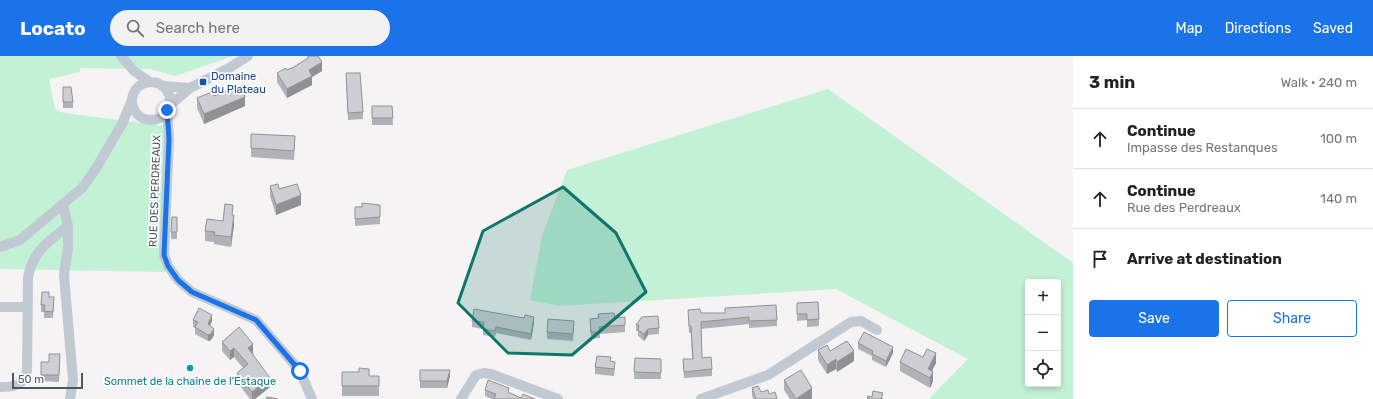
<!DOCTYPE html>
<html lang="en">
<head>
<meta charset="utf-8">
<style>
  body { margin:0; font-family:Rubik,sans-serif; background:#f2f2f2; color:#222 }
  .controls { position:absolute; right:12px; bottom:12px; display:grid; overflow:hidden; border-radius:4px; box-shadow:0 2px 6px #0003 }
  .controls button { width:36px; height:36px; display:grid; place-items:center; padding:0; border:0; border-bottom:1px solid #e0e0e0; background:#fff; color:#222; font:20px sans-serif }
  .scale { position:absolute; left:12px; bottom:10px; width:71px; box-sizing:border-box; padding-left:4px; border:2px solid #4a5661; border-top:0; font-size:11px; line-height:14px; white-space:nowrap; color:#4a5661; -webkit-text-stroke:3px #fff; paint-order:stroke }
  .stop { position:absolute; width:12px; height:12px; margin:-9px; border:3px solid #1a73e8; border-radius:50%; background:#fff }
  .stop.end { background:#1a73e8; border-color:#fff; box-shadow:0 1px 4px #0008 }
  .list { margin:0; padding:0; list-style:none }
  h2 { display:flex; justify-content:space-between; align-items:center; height:52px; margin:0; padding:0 16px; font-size:17px }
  h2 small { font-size:13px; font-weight:400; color:#767676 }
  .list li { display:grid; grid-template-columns:26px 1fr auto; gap:12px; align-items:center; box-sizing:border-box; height:60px; padding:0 16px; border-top:1px solid #e0e0e0 }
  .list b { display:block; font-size:15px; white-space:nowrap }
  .list p { margin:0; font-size:13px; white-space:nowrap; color:#767676 }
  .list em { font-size:13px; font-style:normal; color:#767676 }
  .actions { display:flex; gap:8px; padding:12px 16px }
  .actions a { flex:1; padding:9px 0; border:1px solid #1a73e8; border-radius:4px; text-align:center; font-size:14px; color:#1a73e8 }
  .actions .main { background:#1a73e8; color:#fff }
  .icon { flex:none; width:22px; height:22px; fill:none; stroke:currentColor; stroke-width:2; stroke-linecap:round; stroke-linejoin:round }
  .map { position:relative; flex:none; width:1073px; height:343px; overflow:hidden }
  header { display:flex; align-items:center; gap:24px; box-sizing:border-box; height:56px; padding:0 20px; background:#1a73e8; color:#fff }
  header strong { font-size:19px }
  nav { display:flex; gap:22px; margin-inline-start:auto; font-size:14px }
  .search { width:280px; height:36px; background:#f2f2f2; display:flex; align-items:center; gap:10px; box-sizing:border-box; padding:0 14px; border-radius:22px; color:#767676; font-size:15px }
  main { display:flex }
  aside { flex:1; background:#fff }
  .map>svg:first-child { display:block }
  .green { fill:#c3f1d5; fill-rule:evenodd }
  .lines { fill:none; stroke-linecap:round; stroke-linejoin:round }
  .minor { stroke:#c1cad2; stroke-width:10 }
  .wall { fill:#b0b2b7 }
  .shaded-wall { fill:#909195 }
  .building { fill:#cdcfd5; stroke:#909195 }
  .route { stroke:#1a73e8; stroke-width:5 }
  .marked { fill:#0f766e; fill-opacity:0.2; stroke:#0f766e; stroke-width:3; stroke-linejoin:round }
  .transit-dot { fill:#1a4fb4; stroke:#fff; stroke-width:1.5 }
  .culture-dot { fill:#0f9aa8; stroke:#fff; stroke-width:1.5 }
  .labels { text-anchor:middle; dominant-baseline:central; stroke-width:3.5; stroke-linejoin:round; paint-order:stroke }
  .transit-label { font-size:11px; fill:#164399; stroke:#fff; text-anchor:start }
  .street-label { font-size:11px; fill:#4a5661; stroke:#fff }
  .culture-label { font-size:11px; fill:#0d838f; stroke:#fff }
</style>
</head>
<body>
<header>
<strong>Locato</strong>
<div class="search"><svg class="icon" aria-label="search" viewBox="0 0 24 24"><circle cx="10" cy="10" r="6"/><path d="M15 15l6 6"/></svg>Search here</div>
<nav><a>Map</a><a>Directions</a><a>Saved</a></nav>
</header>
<main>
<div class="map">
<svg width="1073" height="343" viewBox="0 0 1073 343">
  <rect width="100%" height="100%" fill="#f5f3f3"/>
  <!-- green -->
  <path class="green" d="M0 0H233L175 20 150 13 80 12V16L49 23 55 53 64 57 166 70 165 216 0 213Z
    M828 33 1073 207V343H929L968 303 836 233 559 250 530 244 542 180 567 114ZM1028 226H1058V328H1028Z"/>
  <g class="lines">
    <!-- minor -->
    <path class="minor" d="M121 0 134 15 150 26
      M132 45a19 19 0 1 1 38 0a19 19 0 1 1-38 0Z
      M162 30 190 32
      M169 50 190 32 229 12 248 0
      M167 54 169 83 164 199 168 210 178 224 192 236 256 264 300 315 312 343
      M63 149 68 170V191L64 219 73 324 70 343
      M0 191 20 184 82 132 95 114 122 68 132 44
      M0 251H27
      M0 331C15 331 23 330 27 315L28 222C32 196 48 186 68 170
      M461 343 476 319 484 317 491 318 558 343
      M701 343 768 319 851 266 861 265 877 274"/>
  </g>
  <!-- wall -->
  <path class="wall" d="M308 0 322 15 312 21V29L287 42 277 26V17L294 11 308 2Z
    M346 24 363 56V63L348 64Z
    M63 31 73 46V52H63Z
    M214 40 245 50 204 68 197 52V42Z
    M372 50H392L393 69H372Z
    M295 89 294 104 251 101V92Z
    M270 130 279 133 301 149 276 159 270 140Z
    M380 149V168L355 170V151Z
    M233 159 234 169 231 191 214 188V186L205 185V175Z
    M177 161V183H171V176Z
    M49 241H54L53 262H44V256H41V249Z
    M797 247 819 263V270L807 271V264L797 265Z
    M688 254 701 257 777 264V270L749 272V268L701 273 702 302 712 313V320L684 322 683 303H692L691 277H689Z
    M642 261 659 272V278L648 279 644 285 638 280V275H636V269Z
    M615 262 625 269V276L600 278V282L591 283 590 263Z
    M193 264 212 265 210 270 214 279 211 284 208 285 195 278V272L193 271Z
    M472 265 534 267 531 284 496 277 495 281 483 279V273L472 271Z
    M574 271 573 285 547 283V276Z
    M222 286 253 297 270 331 255 343H250L237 326V317L243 312 234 301 230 304 222 295Z
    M858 287 893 297 886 311 872 304V300L858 293Z
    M818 294 830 295 854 305 837 316 836 313 827 318 818 304Z
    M60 298 59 326 41 325V306H49Z
    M923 301 936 307 932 315 933 325 930 332 900 315V306Z
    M635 302 661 303V323H634Z
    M611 305 615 312 614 320 595 318V311Z
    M420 314 450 320 447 332H420Z
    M342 316 369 320H379V340H342Z
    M784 324 812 342 811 343H790L784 334Z
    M752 332 761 336 769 338 777 343H753L752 339Z
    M485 334 509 337 521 342 535 343H492L485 340Z
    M867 340 883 343H867Z"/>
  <!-- shaded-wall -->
  <path class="shaded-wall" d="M322 6V15L312 21V29L287 42V33L309 14Z
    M245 41V50L204 68V58Z
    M301 139V149L276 159V149Z
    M234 159V169L231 191V181Z
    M212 259V265L208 274V268Z
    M534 261V267L531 284V278Z
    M214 273V279L211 284 208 285V279Z
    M648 273V279L644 285V278Z
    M253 288V297L248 301V292Z
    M893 291V297L886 311V305Z
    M234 292V301L230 304V295Z
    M854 295V305L837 316V306Z
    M936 297V307L928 322V313Z
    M836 303V313L827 318V309Z
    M450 314V320L447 332V325Z
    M933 316V325L930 332V322Z
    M270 322V331L255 343H252V336Z
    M812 332V342L811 343H796Z"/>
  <!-- building -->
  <path class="building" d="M308 0H318L322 6 309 14 312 20 287 33 277 17 286 12 287 14 294 11 308 2Z
    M346 17H360L363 56 348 57Z
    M241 30 245 41 204 58 197 42 212 36 214 40Z
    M63 31H71L73 46H63Z
    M372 50H392L393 62H372Z
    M251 78 295 80 294 95 251 92Z
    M278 128 279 133 297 128 301 139 276 149 270 130Z
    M362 147 380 149V161L355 163V151H362Z
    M225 148 233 149 232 159H234L231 181 214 179 215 176 205 175 207 163 223 165Z
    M172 161H177V176H171Z
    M42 236H49V241H54L53 256 44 255 45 249H41Z
    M818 246 819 263 807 264V258H797V247Z
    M776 249 777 264 749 265V261L701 266 702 302 711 301 712 313 684 316 683 303H693L691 270H689L688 254 700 253 701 257H725V252Z
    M199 252 212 259 208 268 214 273 211 278 208 279 195 271 198 266 193 264Z
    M474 253 524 262 525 259 534 261 531 278 496 271 495 275 483 273 484 266 472 265Z
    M614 257 615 262 625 261V269L599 271 600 276H591L590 263 599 262 598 258Z
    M658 260 659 272 648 273 644 278 638 274 639 269H636L642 261Z
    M548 263 574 265 573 278 547 276Z
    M239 271 253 288 248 292 270 322 252 336 237 317 248 308 234 292 230 295 222 286Z
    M864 276 893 291 886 305 872 298 873 295 858 287Z
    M847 285 854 295 837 306 836 303 827 309 818 294 827 289 830 295Z
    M906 293 923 301 927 293 936 297 928 313 933 316 930 322 900 306Z
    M49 298H60L59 319H41V306H49Z
    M597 300 611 301 610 305 615 306 614 313 595 311Z
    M635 302 661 303V317L634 316Z
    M359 312 369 313V320H379V330H342V316H359Z
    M420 314H450L447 325H420Z
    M801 314 812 332 796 343 784 324Z
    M488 324 509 332 508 336 521 342 523 338 535 343H494L496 338 485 334Z
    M758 330 761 336 768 334 769 338 775 336 777 343H756L752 332Z
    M873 335 883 337 881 343H883H870L867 340 872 341Z
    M267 341 278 343H266Z"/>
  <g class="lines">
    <!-- route -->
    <path class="route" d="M167 54 169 83 164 199 168 210 178 224 192 236 256 264 300 315"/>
  </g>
  <!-- marked area -->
  <path class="marked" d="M563 131 616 177 646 236 572 299 508 297 458 247 483 175Z"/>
  <!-- markers -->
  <rect class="transit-dot" x="199" y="22" width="8" height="8" rx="2"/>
  <circle class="culture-dot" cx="190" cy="312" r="4"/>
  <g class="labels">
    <!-- transit labels -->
    <g class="transit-label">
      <text x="211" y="20">Domaine<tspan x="211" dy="13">du Plateau</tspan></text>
    </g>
    <!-- street labels -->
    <g class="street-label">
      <text transform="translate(155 135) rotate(-88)">RUE DES PERDREAUX</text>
    </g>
    <!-- culture labels -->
    <g class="culture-label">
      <text x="190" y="325">Sommet de la chaîne de l'Estaque</text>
    </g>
  </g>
</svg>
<div class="controls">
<button>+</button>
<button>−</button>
<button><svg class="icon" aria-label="locate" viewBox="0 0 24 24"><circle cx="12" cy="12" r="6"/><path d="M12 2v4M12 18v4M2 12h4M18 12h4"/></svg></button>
</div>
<div class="scale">50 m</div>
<div class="stop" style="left:300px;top:315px"></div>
<div class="stop end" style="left:167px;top:54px"></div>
</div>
<aside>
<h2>3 min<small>Walk · 240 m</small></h2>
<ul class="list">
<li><svg class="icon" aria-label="ahead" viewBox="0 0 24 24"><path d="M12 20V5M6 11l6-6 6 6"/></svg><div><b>Continue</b><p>Impasse des Restanques</p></div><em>100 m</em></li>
<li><svg class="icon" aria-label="ahead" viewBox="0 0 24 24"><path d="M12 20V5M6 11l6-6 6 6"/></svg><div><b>Continue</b><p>Rue des Perdreaux</p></div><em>140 m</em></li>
<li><svg class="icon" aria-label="arrive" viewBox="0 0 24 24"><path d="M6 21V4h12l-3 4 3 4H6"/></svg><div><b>Arrive at destination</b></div></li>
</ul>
<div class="actions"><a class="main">Save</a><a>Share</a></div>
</aside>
</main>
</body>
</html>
